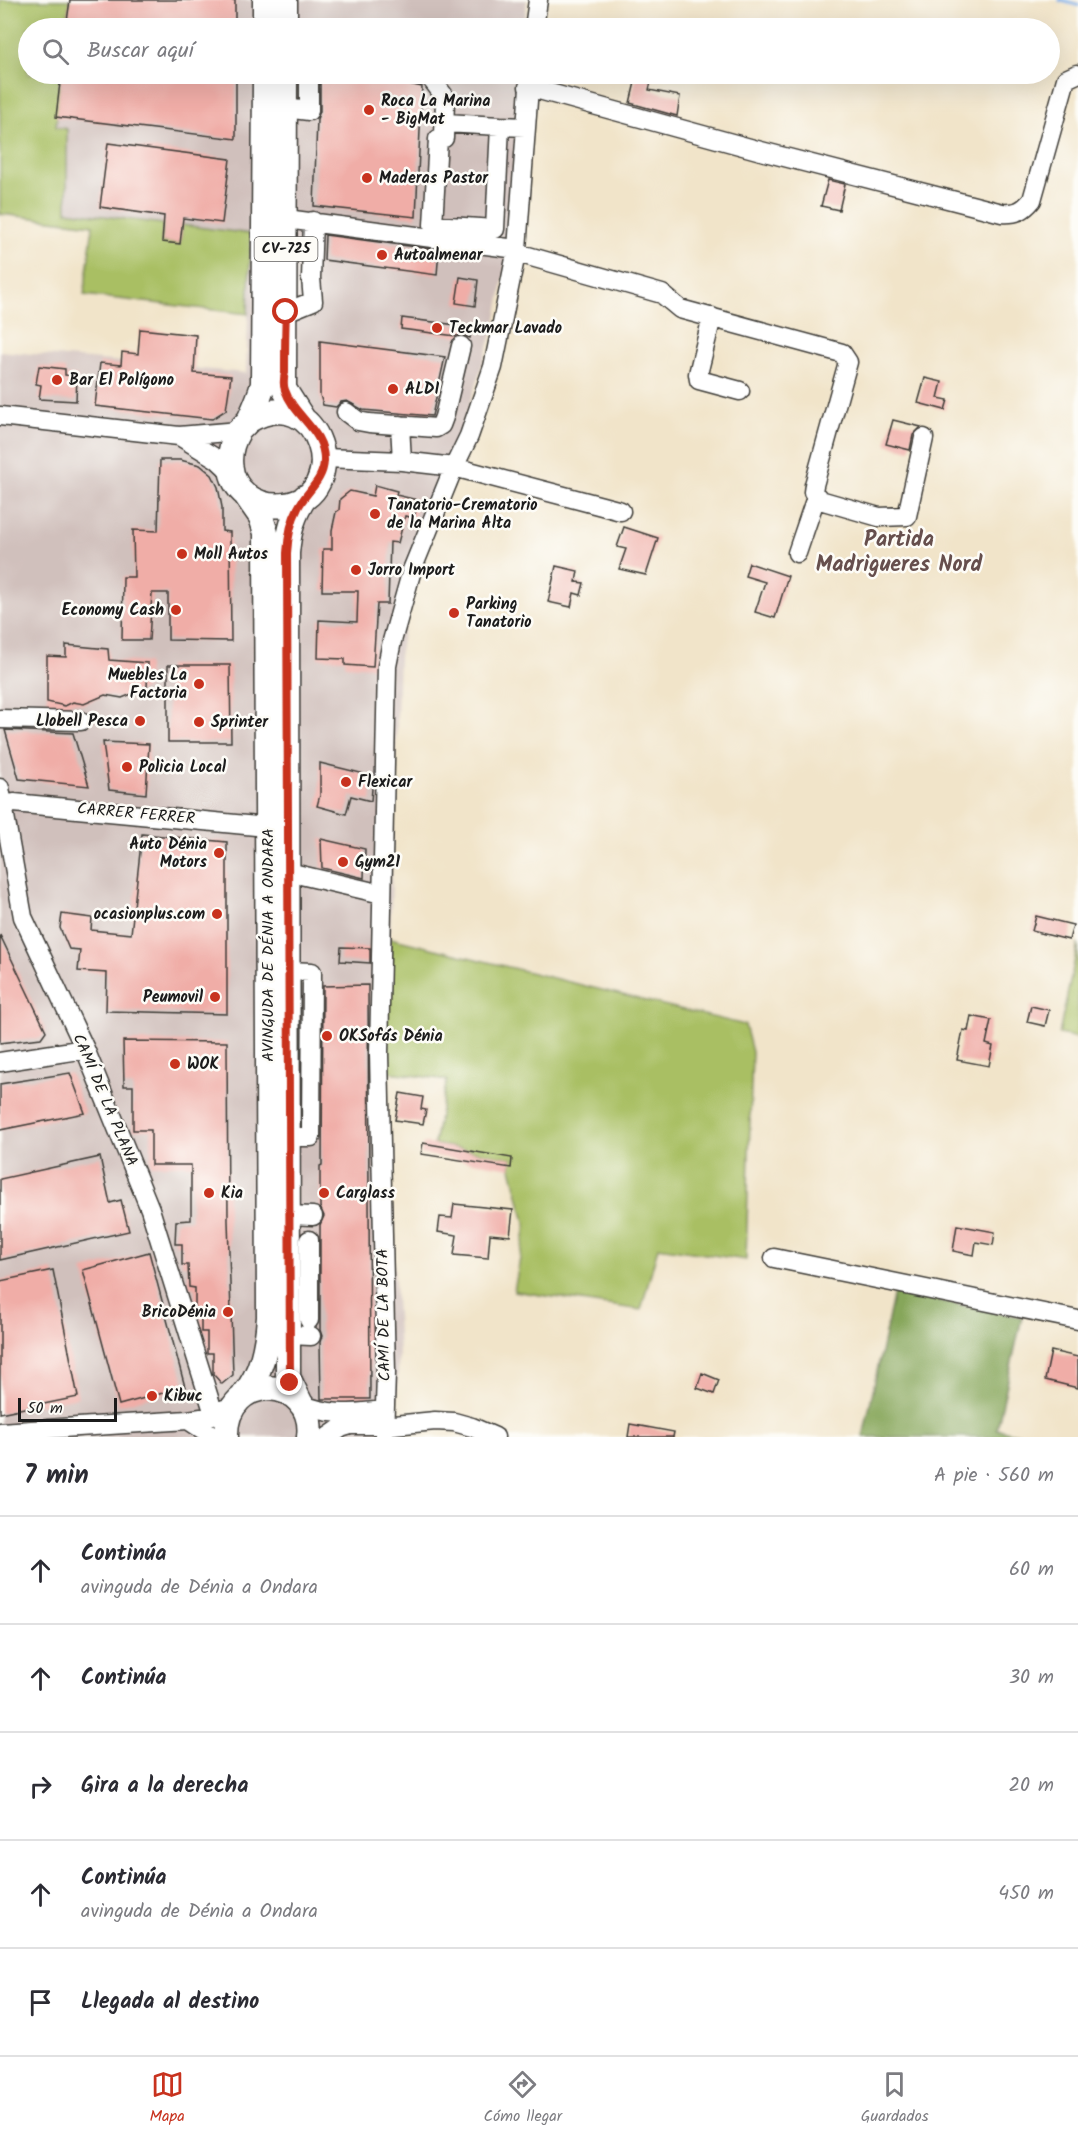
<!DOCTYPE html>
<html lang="es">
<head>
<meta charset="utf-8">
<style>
  body { margin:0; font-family:Kalam,sans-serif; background:#f7f7f7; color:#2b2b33 }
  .scale { position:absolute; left:18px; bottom:15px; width:99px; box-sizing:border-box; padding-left:6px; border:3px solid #1c1c1c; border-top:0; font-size:16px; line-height:21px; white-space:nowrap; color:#1c1c1c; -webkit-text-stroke:4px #fdfcf7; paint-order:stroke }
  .stop { position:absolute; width:18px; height:18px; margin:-14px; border:4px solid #c8321e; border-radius:50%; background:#fff }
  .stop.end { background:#c8321e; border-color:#fff; box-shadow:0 2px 6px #0008 }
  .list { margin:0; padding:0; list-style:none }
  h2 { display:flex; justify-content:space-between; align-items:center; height:78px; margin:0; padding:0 24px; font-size:26px }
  h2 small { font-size:20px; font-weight:400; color:#7c7c81 }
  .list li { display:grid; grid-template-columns:39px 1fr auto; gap:18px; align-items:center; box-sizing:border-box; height:108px; padding:0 24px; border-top:2px solid #e1e1e2 }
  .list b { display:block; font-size:22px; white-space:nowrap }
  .list p { margin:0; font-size:20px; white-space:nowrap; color:#7c7c81 }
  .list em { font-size:20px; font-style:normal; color:#7c7c81 }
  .icon { flex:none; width:33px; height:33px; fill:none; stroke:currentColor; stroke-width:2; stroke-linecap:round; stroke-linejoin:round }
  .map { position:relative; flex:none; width:1078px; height:1437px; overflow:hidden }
  .search { position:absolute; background:#fff; box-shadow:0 6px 24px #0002; left:18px; right:18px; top:18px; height:66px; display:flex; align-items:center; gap:15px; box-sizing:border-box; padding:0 21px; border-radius:33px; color:#7c7c81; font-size:22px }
  .sheet { height:618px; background:#fff }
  nav { display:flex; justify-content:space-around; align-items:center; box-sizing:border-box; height:84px; border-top:2px solid #e1e1e2; background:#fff; font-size:16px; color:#7c7c81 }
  nav a { display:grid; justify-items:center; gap:3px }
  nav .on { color:#c8321e }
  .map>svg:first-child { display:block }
  .industrial { fill:#d0c0bc }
  .green { fill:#a9bf64; stroke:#626e40; stroke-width:1.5 }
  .forest { fill:#86a65a; stroke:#51613b; stroke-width:1.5 }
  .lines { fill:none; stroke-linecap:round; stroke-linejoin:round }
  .stream { stroke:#7bade7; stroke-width:4 }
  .building { fill:#f0ada7 }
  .minor-casing { stroke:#3c3a36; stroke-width:21 }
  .major-casing { stroke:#3c3a36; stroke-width:27 }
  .minor { stroke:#fff; stroke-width:18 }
  .major { stroke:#fff; stroke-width:24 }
  .route { stroke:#c8321e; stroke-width:8 }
  .poi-dot { fill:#c8321e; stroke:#fdfcf7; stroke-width:2 }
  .labels { text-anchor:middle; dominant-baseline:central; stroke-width:5; stroke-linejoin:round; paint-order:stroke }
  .shield { fill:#fdfcf7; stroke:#605f5e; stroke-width:1.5 }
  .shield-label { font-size:15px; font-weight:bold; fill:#1c1c1c }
  .poi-label { font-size:16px; font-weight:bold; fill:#1c1c1c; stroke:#fdfcf7; text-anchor:start }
  .street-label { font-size:16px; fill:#1c1c1c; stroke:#fdfcf7 }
  .district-label { font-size:22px; font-weight:bold; fill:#664f4d; stroke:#fdfcf7 }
</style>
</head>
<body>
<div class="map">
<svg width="1078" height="1437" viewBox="0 0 1078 1437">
  <rect width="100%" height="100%" fill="#fdfcf7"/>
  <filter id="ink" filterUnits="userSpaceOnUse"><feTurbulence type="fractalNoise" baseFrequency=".0167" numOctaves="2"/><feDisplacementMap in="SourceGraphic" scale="12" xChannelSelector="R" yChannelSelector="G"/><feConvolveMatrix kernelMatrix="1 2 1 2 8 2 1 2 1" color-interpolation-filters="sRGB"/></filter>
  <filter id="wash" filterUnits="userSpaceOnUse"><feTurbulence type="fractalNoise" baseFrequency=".008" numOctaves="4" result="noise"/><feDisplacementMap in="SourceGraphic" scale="24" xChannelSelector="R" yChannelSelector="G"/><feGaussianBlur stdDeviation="1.35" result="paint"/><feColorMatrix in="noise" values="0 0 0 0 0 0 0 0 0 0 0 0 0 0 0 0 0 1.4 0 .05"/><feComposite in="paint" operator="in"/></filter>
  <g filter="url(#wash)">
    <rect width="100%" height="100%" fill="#f1e4c9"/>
    <!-- industrial -->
    <path class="industrial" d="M70 0H527L524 28H67Z
      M62 74H520L508 254 495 325 450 465 424 522 399 656 390 938 383 1061 399 1352 395 1437H0V351L246 373 251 234 67 211V130L56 127Z"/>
    <!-- green -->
    <path class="green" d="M0 0H70L66 28H28V74H61L56 127 67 129V211L163 224 162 242 180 244 182 225 251 234 248 314 84 295 93 225 0 214Z
      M390 938 745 1025 752 1052 746 1260 658 1247 641 1310 514 1291 526 1226 511 1168 512 1158 434 1144 447 1080 383 1071Z
      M1078 944V1038L1059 1034Z"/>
    <!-- forest -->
    <path class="forest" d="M894 1292 1022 1317 997 1429 1033 1437H863Z"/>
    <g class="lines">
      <!-- stream -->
      <path class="stream" d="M1060 0 1078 5"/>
    </g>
    <g id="blocks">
      <!-- building -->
      <path class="building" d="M70 0H235V28H66Z
        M61 74H236V139L56 117Z
        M320 74H359L400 77 405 83 422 87 416 217 314 206 317 119 320 111Z
        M637 74H653L649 90 680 96 677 116 630 103Z
        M108 143 230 159 222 223 183 218 180 244 162 242 164 216 100 207Z
        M828 180 845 184 839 210 821 206Z
        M325 235 439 250 437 275 324 260Z
        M460 277 478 280 475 306 456 303Z
        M402 318 472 327 470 338 463 335 456 336 401 329Z
        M140 329 196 335 194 373 231 376 226 410 212 419 95 406 100 363 121 365 122 352 138 354Z
        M320 341 445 357 432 416 363 410 347 401 341 402 336 407 323 405 320 395Z
        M39 366 65 369V375L77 376 76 401 39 399 41 385 36 384Z
        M925 378 942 382 938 398 948 400 945 410 918 403Z
        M893 420 921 427 913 435 910 450 886 444Z
        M160 460H180L200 465 212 475 218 487 222 507V531L230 532 231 641 168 640V593H152L149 640H122L123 577H134L133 530 158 531Z
        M375 485 397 491 396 495 418 500 414 518 405 516 398 543 390 542 388 604H377L373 667 345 665V659L318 658 319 620 357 622 358 591H322L323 549H332V530L336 512 339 510 340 499 350 491 373 496Z
        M624 527 658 538 646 575 619 569 626 549 617 547Z
        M749 563 788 576 775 618 755 612 765 582 745 576Z
        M556 566 578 571 576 582 584 583 581 595 574 593 571 607 548 602Z
        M66 645 108 649 109 660 148 663 147 688 122 698 105 695 84 704 73 702 65 706 47 702V656L66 657Z
        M168 665H230L231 742H168Z
        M5 730 73 733 89 786 19 779Z
        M103 742 149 744 146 794 109 790Z
        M320 763 373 776 371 801 351 796 346 814 317 806 320 795Z
        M142 834 227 842V1014L106 1011 107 973 78 971 80 950 69 949 60 928 62 914 92 918 91 930 131 934Z
        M321 839 365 849 364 878 322 868Z
        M1036 916 1073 925 1069 940 1032 931Z
        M0 935 46 1031 41 1038 0 1043Z
        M341 947 370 948V963L340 961Z
        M368 985 370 1399H321L320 1342 322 1336 320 1330V1225L324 1216 320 1207V1166L322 1165 323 986Z
        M1031 1006 1049 1010 1045 1026 1027 1022Z
        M971 1016 991 1020 986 1044 993 1046 989 1066 957 1060 963 1030 968 1031Z
        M123 1041 227 1042 228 1221 233 1375 222 1384 213 1374V1353H207V1332H201V1310H195V1288L189 1287 188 1265H182V1244H175L176 1221 191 1220V1165H151V1130H133V1086H124Z
        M70 1073 85 1113 0 1130V1084Z
        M400 1093 423 1097 421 1109 426 1110 423 1124 395 1120Z
        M423 1143 512 1158 511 1168 421 1154Z
        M100 1157 110 1203 121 1200 129 1231 0 1260V1179Z
        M454 1204 513 1210 510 1236 490 1234 488 1258 454 1255 457 1235 438 1232 440 1217 452 1218Z
        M957 1225 995 1232 993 1245 976 1242 974 1255 953 1251Z
        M149 1252 185 1387 119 1405 83 1270Z
        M53 1270 78 1397 0 1413V1281Z
        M1051 1351 1078 1357V1388L1045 1380Z
        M702 1373 719 1380 714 1394 697 1388Z
        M630 1424 674 1432 673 1437H628Z"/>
    </g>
  </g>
  <g filter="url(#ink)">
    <use href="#blocks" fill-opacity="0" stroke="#3c3a36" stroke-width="1.5"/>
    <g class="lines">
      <!-- minor casing -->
      <g class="minor-casing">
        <path id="minor" d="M534 28 538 0
          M411 74 429 76 445 97 444 138 438 139 433 225 495 229 500 126 525 127
          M528 87 761 151 1002 213C1016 214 1023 211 1032 200L1066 79 1077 74
          M285 108 309 111V74
          M445 123 500 126
          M286 219 517 249 521 254 662 294 680 309 842 353 848 362 814 485 813 492 820 500 879 517 907 516 924 438
          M286 312 313 301 311 278 313 221
          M712 317 698 374 699 380 740 391
          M346 412 358 421 369 423 436 428 441 425 444 417 461 346
          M0 416 179 436 239 431
          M400 425 402 461
          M181 437 217 459 232 473
          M324 458 402 461 454 467 621 511
          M797 553 816 497
          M0 719 81 721
          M0 788 23 917 85 1049 150 1209 214 1414
          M4 805 14 803 267 827
          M288 872 382 894
          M287 971 312 972 311 1137H288
          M0 1062 85 1049
          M288 1215 313 1216
          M774 1258 1078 1320
          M309 1320V1240
          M289 1335 311 1336
          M301 1404C333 1417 351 1413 384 1410
          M188 1420 214 1437
          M0 1432 188 1420 208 1417 224 1409
          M328 1437 341 1428 351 1425H394L435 1421 454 1422 472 1427 495 1437
          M384 1437 386 1373 379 1054 387 666 392 641 412 570 454 467 469 436 493 367 517 249 530 74"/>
      </g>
      <!-- major casing -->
      <g class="major-casing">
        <path id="major" d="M265 28V0
          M285 28V0
          M285 74 284 389 303 419
          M248 421C322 377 353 497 285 505 271 507 258 504 246 495 227 480 226 452 238 432 241 427 247 424 250 418 255 407 260 396 263 384L265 74
          M243 1396C262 1373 267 1346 269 1317L266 533 261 517 245 494
          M301 1404 288 1377 287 553C289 531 293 515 305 497
          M226 1437C224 1369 317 1375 309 1437"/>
      </g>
      <!-- minor -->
      <use href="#minor" class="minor"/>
      <!-- major -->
      <use href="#major" class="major"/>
    </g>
  </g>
  <g class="lines" filter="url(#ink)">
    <!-- route -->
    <path class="route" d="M286 312C285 332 285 352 285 372 284 377 283 385 285 390 294 417 325 430 324 461 323 482 306 491 298 508 290 523 288 537 287 553L290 1383"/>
  </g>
  <!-- markers -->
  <g class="poi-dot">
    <circle cx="369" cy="110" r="6"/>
    <circle cx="367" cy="178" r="6"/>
    <circle cx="382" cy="255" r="6"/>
    <circle cx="437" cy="328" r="6"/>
    <circle cx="57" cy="380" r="6"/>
    <circle cx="393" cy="389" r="6"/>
    <circle cx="375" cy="514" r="6"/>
    <circle cx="182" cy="554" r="6"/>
    <circle cx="356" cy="570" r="6"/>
    <circle cx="176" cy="610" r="6"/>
    <circle cx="454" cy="613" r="6"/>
    <circle cx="199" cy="684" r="6"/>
    <circle cx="140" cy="721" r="6"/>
    <circle cx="199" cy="722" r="6"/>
    <circle cx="127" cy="767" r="6"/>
    <circle cx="346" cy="782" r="6"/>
    <circle cx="219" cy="853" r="6"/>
    <circle cx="343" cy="862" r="6"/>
    <circle cx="217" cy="914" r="6"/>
    <circle cx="215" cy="997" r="6"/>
    <circle cx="327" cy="1036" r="6"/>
    <circle cx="175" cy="1064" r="6"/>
    <circle cx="209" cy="1193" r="6"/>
    <circle cx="324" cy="1193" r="6"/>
    <circle cx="228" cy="1312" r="6"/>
    <circle cx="152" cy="1396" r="6"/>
  </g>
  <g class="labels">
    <!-- shield labels -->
    <rect class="shield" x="254.5" y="237" width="63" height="24" rx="4.5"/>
    <g class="shield-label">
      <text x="286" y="249">CV-725</text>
    </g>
    <!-- poi labels -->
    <g class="poi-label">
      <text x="381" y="101">Roca La Marina<tspan x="381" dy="18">- BigMat</tspan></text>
      <text x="379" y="178">Maderas Pastor</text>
      <text x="394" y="255">Autoalmenar</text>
      <text x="449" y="328">Teckmar Lavado</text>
      <text x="69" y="380">Bar El Polígono</text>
      <text x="405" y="389">ALDI</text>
      <text x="387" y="505">Tanatorio-Crematorio<tspan x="387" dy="18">de la Marina Alta</tspan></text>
      <text x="194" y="554">Moll Autos</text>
      <text x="368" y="570">Jorro Import</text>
      <text x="466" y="604">Parking<tspan x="466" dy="18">Tanatorio</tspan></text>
      <text x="164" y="610" text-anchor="end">Economy Cash</text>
      <text x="187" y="675" text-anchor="end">Muebles La<tspan x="187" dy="18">Factoria</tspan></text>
      <text x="128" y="721" text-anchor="end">Llobell Pesca</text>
      <text x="211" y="722">Sprinter</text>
      <text x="139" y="767">Policia Local</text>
      <text x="358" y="782">Flexicar</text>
      <text x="207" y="844" text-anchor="end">Auto Dénia<tspan x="207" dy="18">Motors</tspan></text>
      <text x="355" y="862">Gym21</text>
      <text x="205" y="914" text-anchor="end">ocasionplus.com</text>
      <text x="203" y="997" text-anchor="end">Peumovil</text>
      <text x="339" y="1036">OKSofás Dénia</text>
      <text x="187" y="1064">WOK</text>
      <text x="221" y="1193">Kia</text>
      <text x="336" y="1193">Carglass</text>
      <text x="216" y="1312" text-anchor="end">BricoDénia</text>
      <text x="164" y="1396">Kibuc</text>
    </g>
    <!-- street labels -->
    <g class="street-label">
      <text transform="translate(136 814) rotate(5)">CARRER FERRER</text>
      <text transform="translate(268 945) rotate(-90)">AVINGUDA DE DÉNIA A ONDARA</text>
      <text transform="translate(105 1100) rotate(67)">CAMÍ DE LA PLANA</text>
      <text transform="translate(384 1315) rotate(-91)">CAMÍ DE LA BOTA</text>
    </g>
    <!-- district labels -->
    <g class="district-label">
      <text x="899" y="540">Partida<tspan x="899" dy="25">Madrigueres Nord</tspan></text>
    </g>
  </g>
</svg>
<div class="scale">50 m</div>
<div class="stop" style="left:286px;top:312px"></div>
<div class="stop end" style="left:290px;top:1383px"></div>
<div class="search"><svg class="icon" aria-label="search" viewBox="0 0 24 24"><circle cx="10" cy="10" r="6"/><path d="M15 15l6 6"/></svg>Buscar aquí</div>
</div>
<section class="sheet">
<h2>7 min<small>A pie · 560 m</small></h2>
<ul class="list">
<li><svg class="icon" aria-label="ahead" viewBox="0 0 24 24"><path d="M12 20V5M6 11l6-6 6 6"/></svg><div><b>Continúa</b><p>avinguda de Dénia a Ondara</p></div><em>60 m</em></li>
<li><svg class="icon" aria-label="ahead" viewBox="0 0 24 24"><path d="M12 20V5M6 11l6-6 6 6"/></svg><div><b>Continúa</b></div><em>30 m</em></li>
<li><svg class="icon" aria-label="right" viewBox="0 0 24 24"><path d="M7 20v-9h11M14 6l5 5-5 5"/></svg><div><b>Gira a la derecha</b></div><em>20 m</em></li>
<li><svg class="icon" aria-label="ahead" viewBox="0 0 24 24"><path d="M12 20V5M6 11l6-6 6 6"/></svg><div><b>Continúa</b><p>avinguda de Dénia a Ondara</p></div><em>450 m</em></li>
<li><svg class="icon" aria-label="arrive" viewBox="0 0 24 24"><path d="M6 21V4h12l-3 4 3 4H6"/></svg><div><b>Llegada al destino</b></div></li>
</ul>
</section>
<nav>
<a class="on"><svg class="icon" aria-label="map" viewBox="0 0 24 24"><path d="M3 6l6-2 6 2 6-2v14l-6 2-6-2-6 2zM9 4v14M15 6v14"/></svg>Mapa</a>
<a><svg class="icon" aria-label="directions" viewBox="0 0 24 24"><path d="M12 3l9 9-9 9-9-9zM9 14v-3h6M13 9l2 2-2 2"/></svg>Cómo llegar</a>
<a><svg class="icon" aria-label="saved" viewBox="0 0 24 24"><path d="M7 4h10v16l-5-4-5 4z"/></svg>Guardados</a>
</nav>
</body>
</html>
